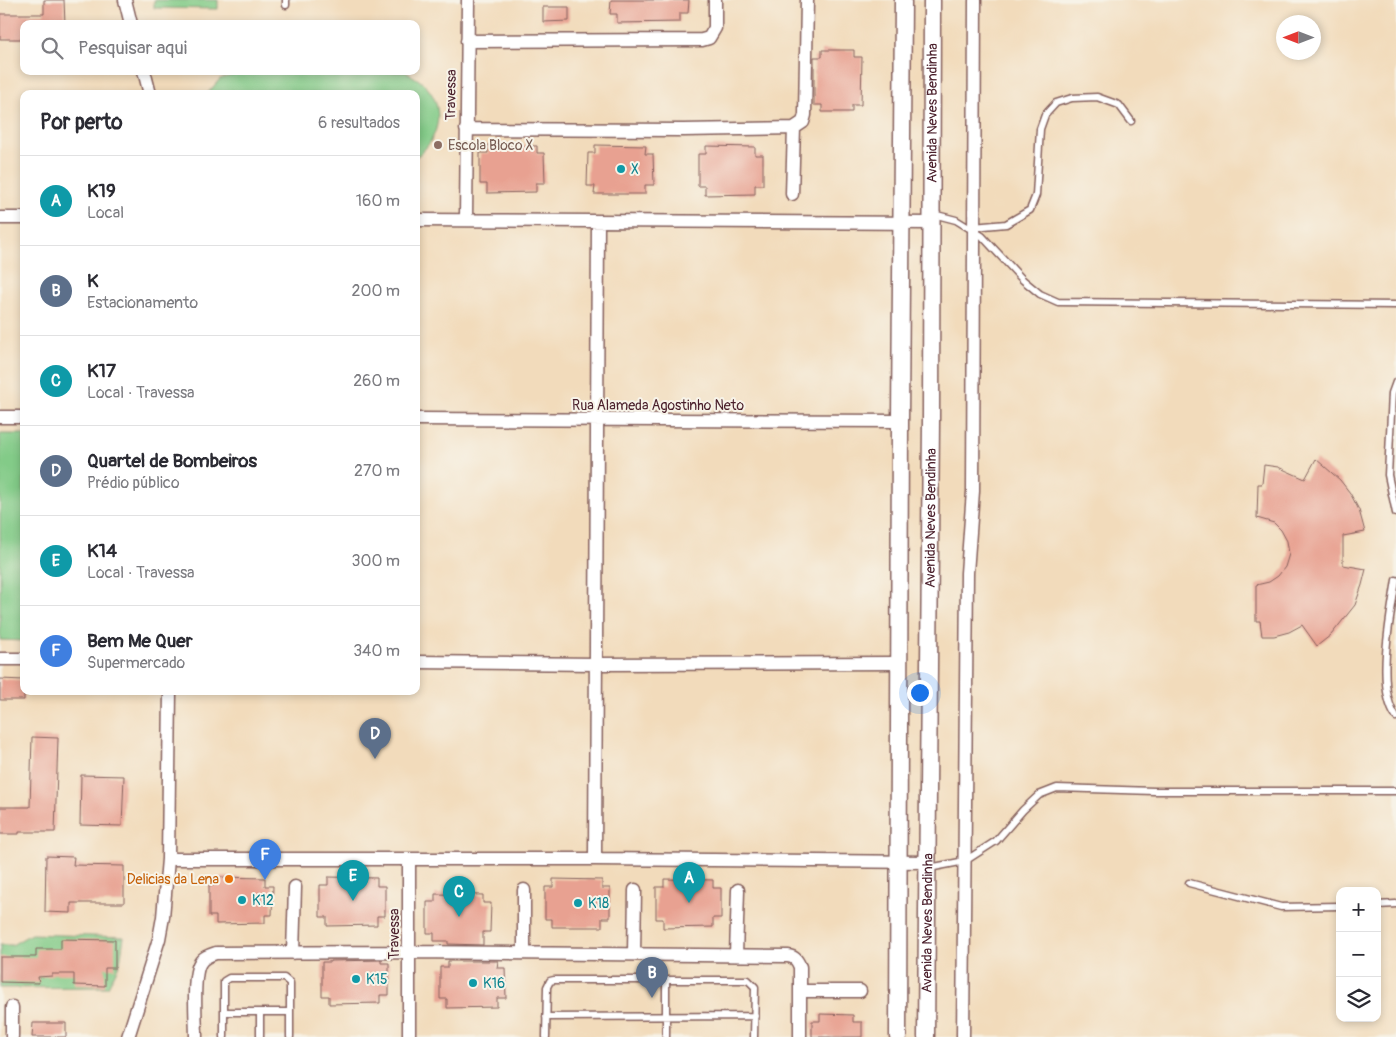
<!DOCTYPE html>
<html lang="pt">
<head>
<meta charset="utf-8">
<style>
  body { margin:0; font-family:Pangolin,sans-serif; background:#f2f2f3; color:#2b2b33 }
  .controls { position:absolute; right:15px; bottom:15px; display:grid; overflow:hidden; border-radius:10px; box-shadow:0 2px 8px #0003 }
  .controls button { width:45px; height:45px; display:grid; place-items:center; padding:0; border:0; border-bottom:1px solid #e1e1e2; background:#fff; color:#2b2b33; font:25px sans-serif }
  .compass { position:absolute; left:1276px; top:15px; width:45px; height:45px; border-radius:50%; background:#fff; box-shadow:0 2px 8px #0003; rotate:270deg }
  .you { position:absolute; left:919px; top:692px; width:18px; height:18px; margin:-12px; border:4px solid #fff; border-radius:50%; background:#1a73e8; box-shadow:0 0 0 8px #1a73e833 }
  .badge { display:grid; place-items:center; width:32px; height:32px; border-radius:50%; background:#d1495b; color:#fff; font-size:16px; font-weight:700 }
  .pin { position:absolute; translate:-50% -41px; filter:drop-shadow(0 1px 2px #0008) }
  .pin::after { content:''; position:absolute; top:26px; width:18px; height:15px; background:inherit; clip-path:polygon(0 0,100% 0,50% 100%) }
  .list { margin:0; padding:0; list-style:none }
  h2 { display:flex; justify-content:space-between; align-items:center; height:65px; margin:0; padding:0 20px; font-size:21px }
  h2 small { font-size:16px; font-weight:400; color:#7c7c81 }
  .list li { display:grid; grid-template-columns:32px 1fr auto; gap:15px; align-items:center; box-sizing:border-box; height:90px; padding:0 20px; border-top:1px solid #e1e1e2 }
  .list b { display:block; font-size:19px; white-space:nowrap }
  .list p { margin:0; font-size:16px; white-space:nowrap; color:#7c7c81 }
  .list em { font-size:16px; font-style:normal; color:#7c7c81 }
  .icon { flex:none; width:28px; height:28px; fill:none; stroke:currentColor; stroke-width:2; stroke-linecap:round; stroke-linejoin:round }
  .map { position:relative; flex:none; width:1396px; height:1037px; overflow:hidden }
  .search { position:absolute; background:#fff; box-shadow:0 2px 8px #0003; left:20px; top:20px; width:400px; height:55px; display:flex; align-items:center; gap:12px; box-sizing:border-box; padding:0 18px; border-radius:10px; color:#7c7c81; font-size:19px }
  .panel { position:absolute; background:#fff; box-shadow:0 2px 8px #0003; left:20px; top:90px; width:400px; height:605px; border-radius:10px }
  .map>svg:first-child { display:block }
  .green { fill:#83cb88; stroke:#66755a }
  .building { fill:#e8a191 }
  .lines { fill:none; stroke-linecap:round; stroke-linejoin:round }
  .service-casing { stroke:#85615d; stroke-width:9 }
  .minor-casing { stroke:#85615d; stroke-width:15 }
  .tertiary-casing { stroke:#85615d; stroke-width:19 }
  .service { stroke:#fff; stroke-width:6 }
  .minor { stroke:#fff; stroke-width:12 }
  .tertiary { stroke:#fff; stroke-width:16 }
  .education-dot { fill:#8d6e63; stroke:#f7f3e8; stroke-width:2 }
  .culture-dot { fill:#0f9aa8; stroke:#f7f3e8; stroke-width:2 }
  .food-dot { fill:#e8710a; stroke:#f7f3e8; stroke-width:2 }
  .labels { text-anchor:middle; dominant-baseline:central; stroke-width:4; stroke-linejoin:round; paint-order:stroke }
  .street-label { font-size:14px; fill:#4a1f2b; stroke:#f7f3e8 }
  .education-label { font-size:14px; fill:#785e54; stroke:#f7f3e8; text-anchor:start }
  .culture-label { font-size:14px; fill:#0d838f; stroke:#f7f3e8; text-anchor:start }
  .food-label { font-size:14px; fill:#c56008; stroke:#f7f3e8; text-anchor:end }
</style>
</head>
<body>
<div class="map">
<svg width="1396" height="1037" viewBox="0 0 1396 1037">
  <rect width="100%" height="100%" fill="#f7f3e8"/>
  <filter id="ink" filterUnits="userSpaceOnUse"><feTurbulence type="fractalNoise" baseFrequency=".02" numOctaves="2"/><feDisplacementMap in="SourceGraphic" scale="10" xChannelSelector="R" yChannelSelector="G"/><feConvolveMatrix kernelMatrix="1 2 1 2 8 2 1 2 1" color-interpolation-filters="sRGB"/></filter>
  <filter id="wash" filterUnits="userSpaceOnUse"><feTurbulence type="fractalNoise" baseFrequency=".0096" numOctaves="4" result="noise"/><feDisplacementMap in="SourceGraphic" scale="20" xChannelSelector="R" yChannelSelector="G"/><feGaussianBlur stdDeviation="1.12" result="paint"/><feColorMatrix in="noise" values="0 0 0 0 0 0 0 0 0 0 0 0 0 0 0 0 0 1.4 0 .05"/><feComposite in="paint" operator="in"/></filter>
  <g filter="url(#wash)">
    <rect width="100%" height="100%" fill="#f2dbbb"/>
    <!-- green -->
    <path class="green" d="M154 0H218V9L154 8Z
      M248 71 406 72C410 75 415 77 419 80 447 101 442 138 416 157V94H207L220 79Z
      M0 434H24V641L0 640Z
      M31 934 124 937 120 963 108 987 0 988V945H12Z"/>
    <g id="blocks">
      <!-- building -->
      <path class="building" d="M44 0H64L65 24H24V39H0V14H44Z
        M611 0H689L688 13H680V22L617 23V14H610Z
        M543 7H569V21L543 22Z
        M822 50H854V57H862L861 105H852V112H822V105H814V57H822Z
        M488 145 537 146V153H544L545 183H536V192L487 193V184H480V153H488Z
        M595 145 646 146 645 154H653L654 185H645V194H594L595 186H587L588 153H595Z
        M706 146 755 147V155H763V185H755V194L705 195V186H698V154H706Z
        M1316 459 1340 480 1350 493 1359 510 1365 532 1343 536V565L1366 569 1362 585 1355 605 1331 635 1317 646 1302 625 1289 632 1274 636H1262L1260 621H1256V585L1269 582 1278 576 1285 567 1289 554 1287 541 1281 530 1274 523 1257 518 1258 484H1262L1264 465 1278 467 1305 479Z
        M0 679 24 680V700H0Z
        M32 737 58 738 55 832H19V834H0V807H30Z
        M81 775 124 776 122 826 80 825Z
        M46 856 74 857 73 865 124 866V903H71V913L45 912Z
        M217 877 265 878V886H273L272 915H265V923L216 924V916H209V885H217Z
        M328 877 377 878V886H385V916H377V925L327 926V917H320V885H328Z
        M553 879 602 880V888H610V918H602V927H552V919H545V887H553Z
        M664 879 713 880V888H721V918H713V927L663 928V919H656V887H664Z
        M435 894 483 895V903H491L490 932H483V945L448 944V941H434V933H427V902H435Z
        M61 939 115 940V968H105V986L74 985V974H52V976L38 977 39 983 0 982V957H36V949H61Z
        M381 960V963H389V995H380V1003L329 1004V996H322V962H330V961Z
        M448 961H498L497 968H505L506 998H497V1007L447 1008V999H440V967H448Z
        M820 1014 853 1015V1022H862V1037H812V1021H820Z
        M33 1023H66V1037H32Z"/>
    </g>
  </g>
  <g filter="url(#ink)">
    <use href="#blocks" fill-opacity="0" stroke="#85615d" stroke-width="1"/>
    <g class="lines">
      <!-- service casing -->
      <g class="service-casing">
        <path id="service" d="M286 5V0
          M933 214 956 220 982 236 1023 280 1040 294 1058 302 1396 305
          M973 227 1006 224 1030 210 1036 195 1040 129 1045 115 1056 103 1072 98 1097 97 1119 105 1131 121
          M1396 382 1392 393 1388 475 1396 513
          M1396 580C1391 614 1375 687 1396 717
          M929 868 965 861 996 841 1023 810 1039 795 1057 788 1154 791H1396
          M1189 883 1281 907 1340 906
          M1377 905 1396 904
          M224 1012H290
          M546 1017 755 1016
          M224 1037V981L229 978H284L290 983V1037
          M260 1037V1013
          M546 1037 547 987 550 981 554 980H748L755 987 754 1037
          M666 1037V980"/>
      </g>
      <!-- minor casing -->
      <g class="minor-casing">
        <path id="minor" d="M125 0 131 24
          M467 41 702 40 709 38 715 28V0
          M144 71 150 94
          M466 129 684 130 794 128 803 122 805 115 807 0
          M792 194 794 128
          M0 218H24
          M416 220 931 223
          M466 220 468 0
          M0 417H24
          M416 419 900 421
          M0 659H24
          M416 662 596 664 899 663
          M168 859H595L928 862
          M595 859 598 222
          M293 953 295 887
          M524 953V890
          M634 954 635 890
          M736 955 738 890
          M800 991H860
          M12 1037V1007
          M128 1037 159 939 163 917 168 859 170 691
          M196 1037C196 1021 192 975 200 963 203 957 210 955 216 953L410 952 788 956C795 957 797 960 800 967V1037
          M409 1037V860
          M963 1037 967 573 973 491 975 0"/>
      </g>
      <!-- tertiary casing -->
      <g class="tertiary-casing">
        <g id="tertiary">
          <path d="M898 1037 900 421 903 0"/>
          <path id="s1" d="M926 1037 931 421 932 0"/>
        </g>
      </g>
      <!-- service -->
      <use href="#service" class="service"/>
      <!-- minor -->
      <use href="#minor" class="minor"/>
      <!-- tertiary -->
      <use href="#tertiary" class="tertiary"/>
    </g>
  </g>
  <!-- markers -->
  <circle class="education-dot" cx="438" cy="145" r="5"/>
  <g class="culture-dot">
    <circle cx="621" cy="169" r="5"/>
    <circle cx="242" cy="900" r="5"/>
    <circle cx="578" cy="903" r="5"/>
    <circle cx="356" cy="979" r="5"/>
    <circle cx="473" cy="983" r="5"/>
  </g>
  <circle class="food-dot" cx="229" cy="879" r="5"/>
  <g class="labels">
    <!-- street labels -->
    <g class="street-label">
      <text transform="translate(451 95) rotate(-89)">Travessa</text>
      <text stroke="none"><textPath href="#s1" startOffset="924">Avenida Neves Bendinha</textPath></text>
      <text x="658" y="405">Rua Alameda Agostinho Neto</text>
      <text stroke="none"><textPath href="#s1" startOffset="519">Avenida Neves Bendinha</textPath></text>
      <text stroke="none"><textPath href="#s1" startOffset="114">Avenida Neves Bendinha</textPath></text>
      <text transform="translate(394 934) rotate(-90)">Travessa</text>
    </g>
    <!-- education labels -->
    <g class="education-label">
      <text x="448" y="145">Escola Bloco X</text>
    </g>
    <!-- culture labels -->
    <g class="culture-label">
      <text x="631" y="169">X</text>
      <text x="252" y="900">K12</text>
      <text x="588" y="903">K18</text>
      <text x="366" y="979">K15</text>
      <text x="483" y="983">K16</text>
    </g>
    <!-- food labels -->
    <g class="food-label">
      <text x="219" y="879">Delicias da Lena</text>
    </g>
  </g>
</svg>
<div class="controls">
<button>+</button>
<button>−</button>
<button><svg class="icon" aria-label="layers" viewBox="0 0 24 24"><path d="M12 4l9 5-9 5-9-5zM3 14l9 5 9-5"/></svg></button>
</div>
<svg class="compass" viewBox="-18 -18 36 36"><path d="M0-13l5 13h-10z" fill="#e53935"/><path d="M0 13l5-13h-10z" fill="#7c7c81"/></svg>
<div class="you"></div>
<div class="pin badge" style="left:689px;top:903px;background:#0f9aa8">A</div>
<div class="pin badge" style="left:652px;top:998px;background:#5c6f8a">B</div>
<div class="pin badge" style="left:459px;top:917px;background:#0f9aa8">C</div>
<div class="pin badge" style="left:375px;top:759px;background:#5c6f8a">D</div>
<div class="pin badge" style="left:353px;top:901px;background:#0f9aa8">E</div>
<div class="pin badge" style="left:265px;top:880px;background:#3f7fe0">F</div>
<div class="search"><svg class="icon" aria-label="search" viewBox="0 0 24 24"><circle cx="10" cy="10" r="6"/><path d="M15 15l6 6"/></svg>Pesquisar aqui</div>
<section class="panel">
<h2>Por perto<small>6 resultados</small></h2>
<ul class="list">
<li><span class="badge" style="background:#0f9aa8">A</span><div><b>K19</b><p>Local</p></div><em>160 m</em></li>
<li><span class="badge" style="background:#5c6f8a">B</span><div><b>K</b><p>Estacionamento</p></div><em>200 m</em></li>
<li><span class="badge" style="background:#0f9aa8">C</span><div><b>K17</b><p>Local · Travessa</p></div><em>260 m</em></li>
<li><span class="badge" style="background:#5c6f8a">D</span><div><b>Quartel de Bombeiros</b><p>Prédio público</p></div><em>270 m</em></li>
<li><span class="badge" style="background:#0f9aa8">E</span><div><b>K14</b><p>Local · Travessa</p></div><em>300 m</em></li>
<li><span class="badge" style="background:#3f7fe0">F</span><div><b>Bem Me Quer</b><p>Supermercado</p></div><em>340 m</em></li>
</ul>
</section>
</div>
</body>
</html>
